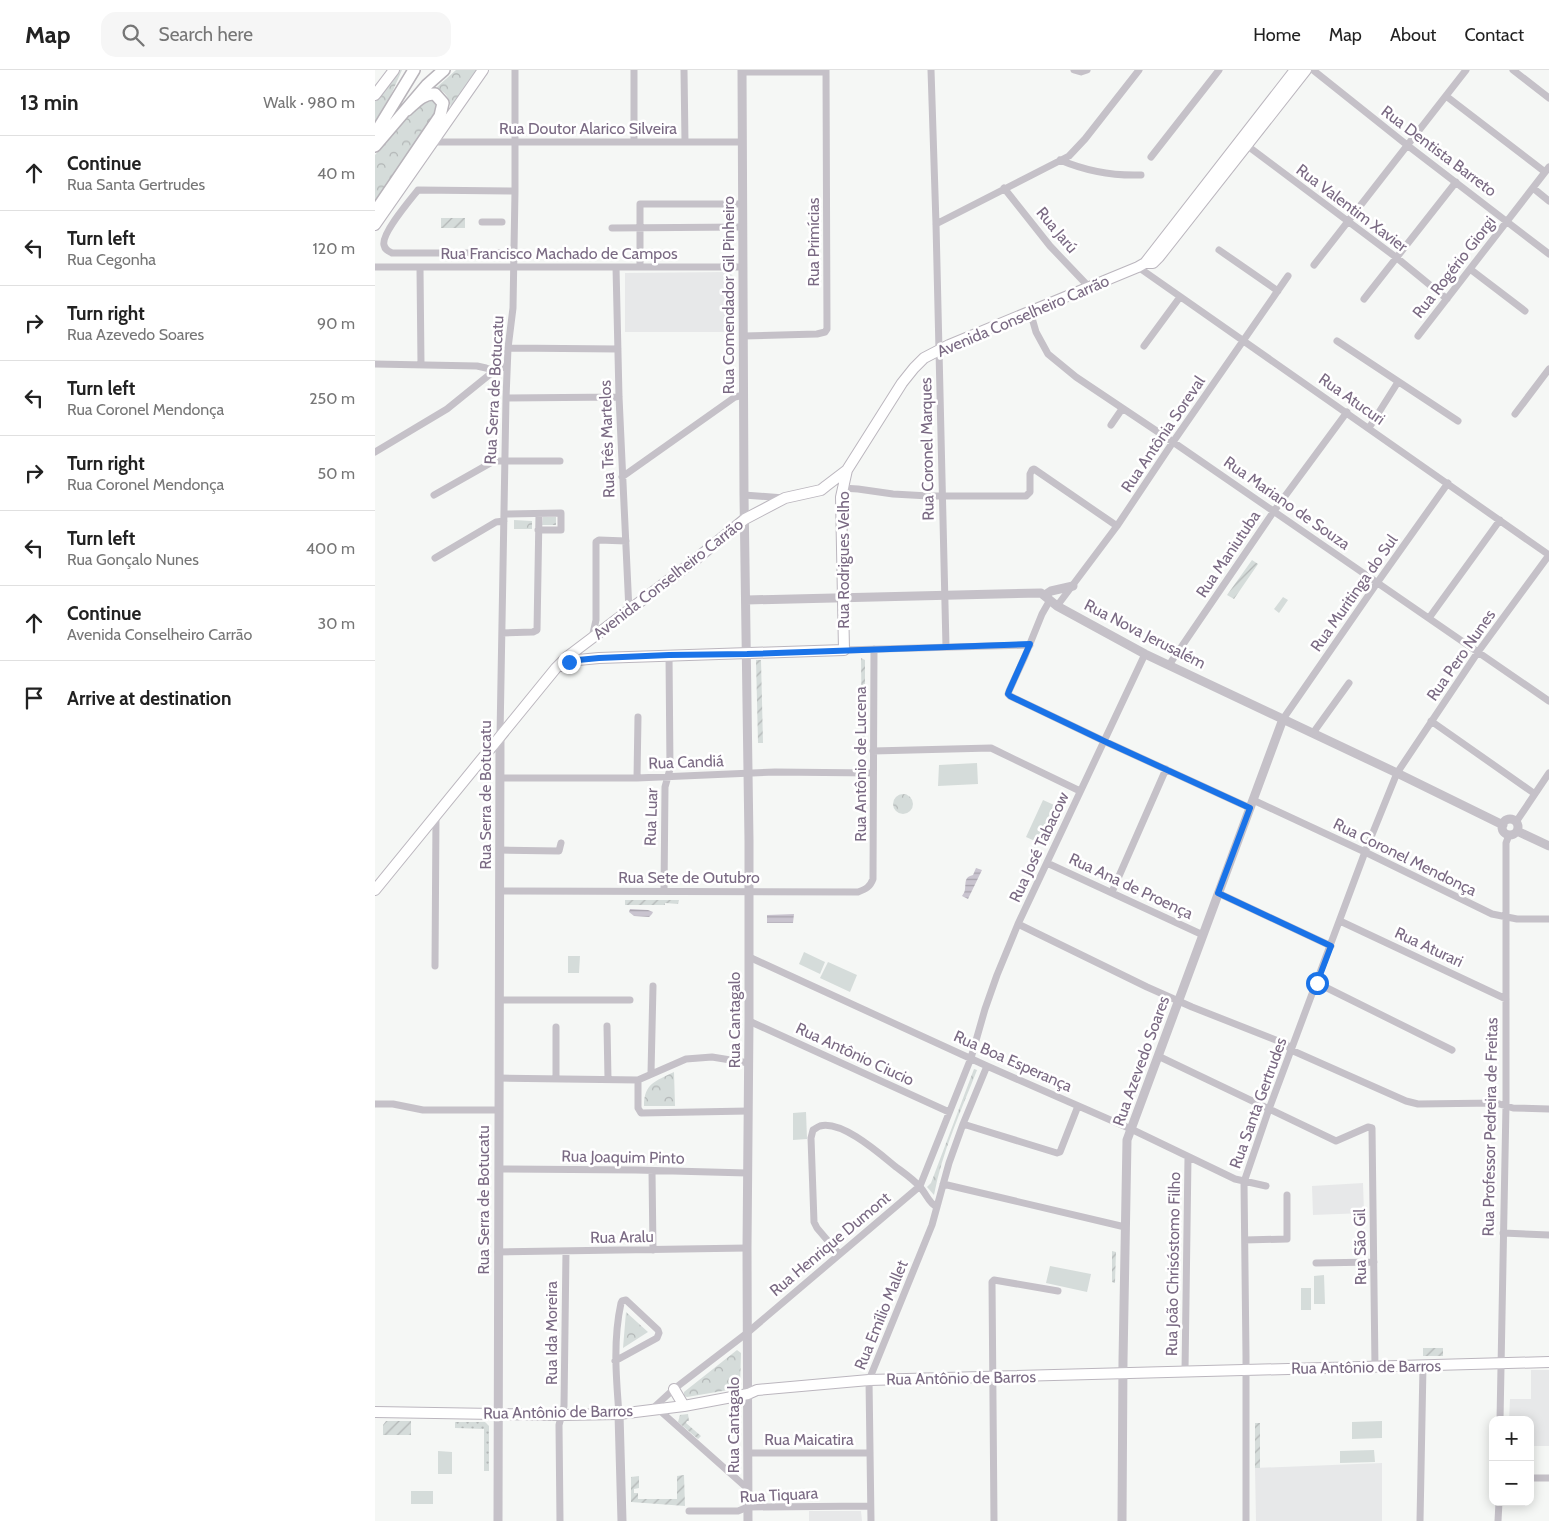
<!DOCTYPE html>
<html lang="en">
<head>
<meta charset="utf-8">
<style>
  body { margin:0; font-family:Cabin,sans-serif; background:#f6f6f6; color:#222 }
  .controls { position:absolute; right:15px; bottom:15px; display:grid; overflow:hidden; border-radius:10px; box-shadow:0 2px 12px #0003 }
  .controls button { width:45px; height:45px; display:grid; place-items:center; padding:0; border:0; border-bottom:1px solid #e0e0e0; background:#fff; color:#222; font:25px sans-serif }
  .stop { position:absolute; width:15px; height:15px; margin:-11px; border:4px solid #1a73e8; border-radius:50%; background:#fff }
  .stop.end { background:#1a73e8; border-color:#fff; box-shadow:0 1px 5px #0008 }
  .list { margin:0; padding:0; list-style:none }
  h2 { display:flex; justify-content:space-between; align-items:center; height:65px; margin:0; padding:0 20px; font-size:21px }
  h2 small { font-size:16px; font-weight:400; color:#767676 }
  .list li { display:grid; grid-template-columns:32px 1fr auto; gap:15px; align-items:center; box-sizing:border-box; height:75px; padding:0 20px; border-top:1px solid #e0e0e0 }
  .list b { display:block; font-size:19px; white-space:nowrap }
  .list p { margin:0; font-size:16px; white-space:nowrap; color:#767676 }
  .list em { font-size:16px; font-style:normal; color:#767676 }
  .icon { flex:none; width:28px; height:28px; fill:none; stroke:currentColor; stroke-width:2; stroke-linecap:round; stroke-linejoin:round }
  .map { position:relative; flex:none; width:1174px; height:1451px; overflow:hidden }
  header { display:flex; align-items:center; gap:30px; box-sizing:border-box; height:70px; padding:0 25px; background:#fff; border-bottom:1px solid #e0e0e0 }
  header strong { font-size:24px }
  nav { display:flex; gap:28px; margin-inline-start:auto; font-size:18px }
  .search { width:350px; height:45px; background:#f6f6f6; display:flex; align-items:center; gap:12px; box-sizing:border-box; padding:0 18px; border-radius:15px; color:#767676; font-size:19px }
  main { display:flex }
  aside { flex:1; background:#fff }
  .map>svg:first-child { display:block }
  .built { fill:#e7e8e9 }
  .grass { fill:url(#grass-dots) }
  .park { fill:url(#park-crowns) }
  .garden { fill:url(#garden-furrows) }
  .pitch { fill:#d5dcda }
  .water { fill:url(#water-rules) }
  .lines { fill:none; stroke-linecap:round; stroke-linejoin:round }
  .secondary-casing { stroke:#bbb6be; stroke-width:12 }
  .trunk-casing { stroke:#b8b4ba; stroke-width:14 }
  .minor { stroke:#c5c1c8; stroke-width:7 }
  .tertiary { stroke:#c5c1c8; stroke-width:9 }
  .secondary { stroke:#fff; stroke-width:10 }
  .trunk { stroke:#fff; stroke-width:11 }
  .route { stroke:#1a73e8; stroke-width:6 }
  .labels { text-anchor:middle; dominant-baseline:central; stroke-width:5; stroke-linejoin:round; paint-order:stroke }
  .street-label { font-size:16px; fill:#7a6a83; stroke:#fff }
</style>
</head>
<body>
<header>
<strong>Map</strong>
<div class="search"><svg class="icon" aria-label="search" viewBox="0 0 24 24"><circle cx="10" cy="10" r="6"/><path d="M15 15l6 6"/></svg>Search here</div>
<nav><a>Home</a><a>Map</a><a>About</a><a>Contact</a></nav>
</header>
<main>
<aside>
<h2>13 min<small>Walk · 980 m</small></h2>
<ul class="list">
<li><svg class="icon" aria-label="ahead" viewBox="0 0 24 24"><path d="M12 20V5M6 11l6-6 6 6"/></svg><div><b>Continue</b><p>Rua Santa Gertrudes</p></div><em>40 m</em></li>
<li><svg class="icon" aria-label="left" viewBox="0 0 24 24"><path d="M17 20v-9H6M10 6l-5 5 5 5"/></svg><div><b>Turn left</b><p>Rua Cegonha</p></div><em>120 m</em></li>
<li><svg class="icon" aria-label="right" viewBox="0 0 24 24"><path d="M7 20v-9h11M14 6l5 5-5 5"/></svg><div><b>Turn right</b><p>Rua Azevedo Soares</p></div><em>90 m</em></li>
<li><svg class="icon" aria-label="left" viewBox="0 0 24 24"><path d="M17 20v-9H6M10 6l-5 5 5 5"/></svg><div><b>Turn left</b><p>Rua Coronel Mendonça</p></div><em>250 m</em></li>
<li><svg class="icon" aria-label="right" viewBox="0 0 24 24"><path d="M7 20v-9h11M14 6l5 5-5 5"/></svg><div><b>Turn right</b><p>Rua Coronel Mendonça</p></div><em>50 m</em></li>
<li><svg class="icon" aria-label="left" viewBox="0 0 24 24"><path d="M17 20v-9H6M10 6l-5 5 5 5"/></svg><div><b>Turn left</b><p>Rua Gonçalo Nunes</p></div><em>400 m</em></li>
<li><svg class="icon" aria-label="ahead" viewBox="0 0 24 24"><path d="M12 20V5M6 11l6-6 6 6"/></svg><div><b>Continue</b><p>Avenida Conselheiro Carrão</p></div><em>30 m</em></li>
<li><svg class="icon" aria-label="arrive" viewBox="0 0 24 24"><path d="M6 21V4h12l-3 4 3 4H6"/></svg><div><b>Arrive at destination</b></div></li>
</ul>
</aside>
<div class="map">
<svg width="1174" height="1451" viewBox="0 0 1174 1451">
  <defs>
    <pattern id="grass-dots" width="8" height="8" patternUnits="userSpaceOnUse" patternTransform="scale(1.25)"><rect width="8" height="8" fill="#d5dcda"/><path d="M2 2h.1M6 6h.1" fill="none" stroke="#b2b6b6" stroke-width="1.8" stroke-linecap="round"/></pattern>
    <pattern id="park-crowns" width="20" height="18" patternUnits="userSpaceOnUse" patternTransform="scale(1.25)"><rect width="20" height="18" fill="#d5dcda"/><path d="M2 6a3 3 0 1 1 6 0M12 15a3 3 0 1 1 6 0" fill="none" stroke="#b2b6b6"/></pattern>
    <pattern id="garden-furrows" width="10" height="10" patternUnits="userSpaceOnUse" patternTransform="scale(1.25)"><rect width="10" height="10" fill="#d5dcda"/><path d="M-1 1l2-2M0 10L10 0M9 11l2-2" fill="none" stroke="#b2b6b6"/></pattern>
    <pattern id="water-rules" width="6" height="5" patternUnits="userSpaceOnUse" patternTransform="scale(1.25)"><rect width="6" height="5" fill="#c9c4cf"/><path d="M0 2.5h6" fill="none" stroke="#a8a3ad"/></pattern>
  </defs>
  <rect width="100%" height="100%" fill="#f5f7f5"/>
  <!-- built -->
  <path class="built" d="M354 202 359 207V262H250V203Z
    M988 1113 989 1143 938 1145 937 1116Z
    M1156 1300H1174V1376H1155V1350H1134L1135 1329H1156Z
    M1007 1393V1451H881L880 1398Z
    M434 1441H486L487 1451H434Z"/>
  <!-- grass -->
  <path class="grass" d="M80 1352H110L114 1356V1401H109V1359L80 1358Z"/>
  <!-- park -->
  <path class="park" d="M16 0H27L0 61V20Z
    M81 0H104L76 38C74 27 71 22 61 18Z
    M57 28 60 31 62 39 60 46 0 135V85L37 39Z
    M168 447H181V455H167Z
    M139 450 157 451V459H139Z
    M518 734a10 10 0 1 1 20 0a10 10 0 1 1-20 0Z
    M599 999 602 1000C586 1041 567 1082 559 1125L552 1117 556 1113Z
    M299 1002 300 1036H269C269 1013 281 1011 299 1002Z
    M251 1242 273 1262 248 1278Z
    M362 1280 366 1283 365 1318 312 1327 309 1326V1322Z"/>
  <!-- garden -->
  <path class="garden" d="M66 148H90V158H66Z
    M877 490 883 494 859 529 852 525Z
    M486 588 490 590V673H487Z
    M381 590H386L388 673H383Z
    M250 830H304L303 834 290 833V835H250Z
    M737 1181 741 1182 740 1213 737 1212Z
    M1048 1278H1068V1286H1048Z
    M313 1344 314 1351H312L311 1353 326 1366 323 1369 303 1352 305 1345Z
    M11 1351H36V1365H8V1355Z
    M880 1353H885V1398H880Z
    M309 1405 310 1436 256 1432V1407L264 1406V1418L259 1419V1423H263V1429H302V1406Z"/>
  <!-- pitch -->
  <path class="pitch" d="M908 527 913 530 904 543 899 539Z
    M602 693 603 714 563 716 564 695Z
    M668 730 688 739 671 776 651 767Z
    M429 882 450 892 445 904 424 894Z
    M193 886H205L204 903H193Z
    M453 892 482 905 475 922 445 908Z
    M431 1042 432 1069 418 1070V1043Z
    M675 1196 716 1204 712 1222 671 1213Z
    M949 1205 950 1234H939V1206Z
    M926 1218H936V1240H926Z
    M1007 1351V1368L977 1369V1352Z
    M999 1380 1000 1392 965 1393V1381Z
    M63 1381 77 1382V1404H63Z
    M36 1421H58V1434H36Z"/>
  <!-- water -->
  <path class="water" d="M601 798 607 800 593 829 587 826C588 824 590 822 590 819 591 812 589 807 598 805Z
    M255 839 273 840 278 842 277 844 274 847 259 846 254 842Z
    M419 844 418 853H392V845Z"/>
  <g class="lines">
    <!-- secondary casing -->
    <g class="secondary-casing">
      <path id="secondary" d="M0 25 19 0
        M0 155 108 0
        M770 193H778L784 187 931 0
        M187 596 203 590 224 588 469 580 466 427 472 400
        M0 820 181 598 192 587 315 494 370 449 410 428 446 420 451 416 472 400 527 313 539 298 549 288 574 275 763 197 770 193 920 0
        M299 1319 309 1336
        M0 1342 187 1345 244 1344 309 1336 373 1324 382 1320 494 1310 1174 1292"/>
    </g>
    <!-- trunk casing -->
    <g class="trunk-casing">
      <path id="trunk" d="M0 64 39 0
        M0 76 52 15 69 0
        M0 142 65 46 68 33 60 24C48 23 40 33 32 40"/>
    </g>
    <!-- minor -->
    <path class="minor" d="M259 0V72
      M309 0 310 72
      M556 0 561 154 571 577
      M699 0 706 2 712 0
      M938 0 1032 75 1174 184
      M1138 0 1174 28
      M367 2H451
      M1071 26 1170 102
      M59 72H367
      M870 74 1022 188 1072 229
      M776 87 844 0
      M685 90C711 101 737 106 766 105
      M629 118 675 176 714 217
      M1158 118 1174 131
      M107 152H127
      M561 154 694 86 710 69 764 0
      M237 158 368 157
      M844 180 903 221
      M139 183H17C13 181 10 180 9 175 6 164 35 130 43 120L140 121
      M939 195 1091 0
      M0 197H368
      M241 197 244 327 254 541
      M265 197V134H368
      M763 197 1174 485
      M45 198 46 295
      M1095 199 1150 241
      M989 229 1081 112
      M655 241 661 262 673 284 701 307 798 372 1174 631
      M369 266 442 264 450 262 452 259 451 0
      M1043 266 1174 97
      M962 271 1083 351
      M769 276 805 227
      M133 278 243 279
      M0 294 102 296 111 298 119 301
      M131 328 244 327
      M1140 344 1174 299
      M736 355 747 339
      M994 358 1023 312
      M0 382 72 339 119 301 132 295
      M247 407 360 327 369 325
      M467 418 483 419 518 424 554 426H651L655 422V404L657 400 659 399 742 456
      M59 425 119 391H185
      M369 425 409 428
      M129 444 186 443V460H163
      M60 488 121 452 129 451
      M675 530 667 544 650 586 634 621 633 624 635 626 729 671 875 738
      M682 536 742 456 798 372 913 206
      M1054 548 1125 450
      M127 563 158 562 162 560 164 444
      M217 568 221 550V472L224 470 251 471
      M469 580 655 575
      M794 595 899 441 972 342
      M908 649 1002 513 1073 413
      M1056 651 1160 724
      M938 663 974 613
      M125 666 131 328 133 278 138 238 140 121V0
      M498 681 616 678 705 721
      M125 708H262L400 702 498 703
      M262 708 263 647
      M878 730 990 782 1117 844 1142 849H1174
      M1141 752 1174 703
      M125 780 184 781 186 773
      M672 793 828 865
      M125 821 483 822C491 819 495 817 498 809L499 579
      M289 821 290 717 295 699 294 585
      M737 822 791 699
      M843 823 956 876
      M965 851 1131 929
      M643 854 772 917 817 937 911 974 916 980 1031 1031 1043 1034 1121 1033 1138 1038 1174 1039
      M374 887 612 996 756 1059 860 1109 891 1116
      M60 896 61 745
      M942 913 1077 980
      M124 930H255
      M374 951 574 1042
      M232 956 233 1009
      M783 986 961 1071 993 1057 997 1058 1000 1297
      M276 1003 278 916
      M124 1008 263 1010 311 989 337 987 374 993
      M181 1009V957
      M263 1010V1038L266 1043 373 1041
      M0 1034H18L48 1040H124
      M588 1054 682 1083 685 1082 703 1036
      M124 1099 261 1100 372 1103
      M277 1101 278 1180
      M568 1114 750 1157
      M1128 1163 1174 1165
      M870 1170 912 1169V1125
      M123 1182 372 1178
      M464 1184 442 1158 439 1152 436 1068 438 1060C440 1059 442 1057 445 1056 467 1050 505 1084 521 1097 529 1103 538 1109 545 1117 551 1123 554 1134 562 1137
      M941 1193 999 1192
      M240 1291 282 1268 284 1263 283 1260 251 1230 247 1231 246 1233C238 1270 241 1307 244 1344
      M810 1301 813 1087
      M283 1339 373 1419
      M276 1340 299 1319 372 1263 545 1116 596 988 610 939 622 905 643 854 770 584
      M1125 1350 1131 1035V773L1134 765
      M373 1383H495
      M1155 1408H1174
      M314 1441H363L373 1437 495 1436
      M185 1451 184 1355 189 1336 191 1181
      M496 1451 494 1310 557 1155 574 1093 588 1054 612 996
      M619 1451 617 1212 619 1210 683 1221
      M871 1451V1286L869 1112 894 1039 990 782 1022 703 1103 582 1174 485
      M1045 1451 1048 1296
      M1123 1451 1124 1432"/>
    <!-- tertiary -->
    <path class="tertiary" d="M367 0 369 425 374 771V951L372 1178 373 1451
      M670 525 676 521 698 516
      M372 530 666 523 682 536 770 584 1022 703 1128 755
      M1127 757a8 8 0 1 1 16 0a8 8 0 1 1-16 0Z
      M1142 761 1174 776
      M244 1344 247 1451
      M123 1451 125 666
      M747 1451 748 1291 752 1070 908 649"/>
    <!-- secondary -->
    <use href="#secondary" class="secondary"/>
    <!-- trunk -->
    <use href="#trunk" class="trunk"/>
  </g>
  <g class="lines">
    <!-- route -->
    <path class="route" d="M194 592 203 590 224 588 294 585 372 584 655 574 634 621 633 624 635 626 729 671 875 738 843 823 956 876 942 913"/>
  </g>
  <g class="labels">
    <!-- street labels -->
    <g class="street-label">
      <text x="213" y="58">Rua Doutor Alarico Silveira</text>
      <text transform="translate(1064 81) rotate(37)">Rua Dentista Barreto</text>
      <text transform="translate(977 138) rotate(37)">Rua Valentim Xavier</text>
      <text transform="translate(682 160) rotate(50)">Rua Jarú</text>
      <text transform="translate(438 172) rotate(-90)">Rua Primícias</text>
      <text x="184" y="183">Rua Francisco Machado de Campos</text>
      <text transform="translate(1079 197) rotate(-52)">Rua Rogério Giorgi</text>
      <text transform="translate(353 225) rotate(-90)">Rua Comendador Gil Pinheiro</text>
      <text transform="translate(648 246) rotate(-23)">Avenida Conselheiro Carrão</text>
      <text transform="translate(119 320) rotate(-87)">Rua Serra de Botucatu</text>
      <text transform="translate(977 329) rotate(35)">Rua Atucuri</text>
      <text transform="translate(788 364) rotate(-56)">Rua Antônia Soreval</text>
      <text transform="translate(232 369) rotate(-92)">Rua Três Martelos</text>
      <text transform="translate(552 379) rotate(-91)">Rua Coronel Marques</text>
      <text transform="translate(912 433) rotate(35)">Rua Mariano de Souza</text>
      <text transform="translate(853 484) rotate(-56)">Rua Maniutuba</text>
      <text transform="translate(468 490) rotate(-90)">Rua Rodrigues Velho</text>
      <text transform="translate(293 509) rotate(-38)">Avenida Conselheiro Carrão</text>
      <text transform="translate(979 523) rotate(-55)">Rua Muritinga do Sul</text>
      <text transform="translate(770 564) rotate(27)">Rua Nova Jerusalém</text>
      <text transform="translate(1086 585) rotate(-55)">Rua Pero Nunes</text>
      <text transform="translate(311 692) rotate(-2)">Rua Candiá</text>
      <text transform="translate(485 694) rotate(-90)">Rua Antônio de Lucena</text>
      <text transform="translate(110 725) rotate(-90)">Rua Serra de Botucatu</text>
      <text transform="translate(276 747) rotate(-88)">Rua Luar</text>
      <text transform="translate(664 777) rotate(-65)">Rua José Tabacow</text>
      <text transform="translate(1030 787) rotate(26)">Rua Coronel Mendonça</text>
      <text x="314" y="807">Rua Sete de Outubro</text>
      <text transform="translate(756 816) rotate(25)">Rua Ana de Proença</text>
      <text transform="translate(1054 877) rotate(25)">Rua Aturari</text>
      <text transform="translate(359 950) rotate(-90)">Rua Cantagalo</text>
      <text transform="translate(480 984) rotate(25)">Rua Antônio Ciucio</text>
      <text transform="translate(638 991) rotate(24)">Rua Boa Esperança</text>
      <text transform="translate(766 991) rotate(-70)">Rua Azevedo Soares</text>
      <text transform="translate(883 1033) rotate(-70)">Rua Santa Gertrudes</text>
      <text transform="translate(1115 1057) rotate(-89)">Rua Professor Pedreira de Freitas</text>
      <text transform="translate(248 1087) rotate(1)">Rua Joaquim Pinto</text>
      <text transform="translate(108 1130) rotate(-90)">Rua Serra de Botucatu</text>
      <text transform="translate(247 1167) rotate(-1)">Rua Aralu</text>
      <text transform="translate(455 1174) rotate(-40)">Rua Henrique Dumont</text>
      <text transform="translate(985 1177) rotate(-91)">Rua São Gil</text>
      <text transform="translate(798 1194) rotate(-89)">Rua João Chrisóstomo Filho</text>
      <text transform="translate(506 1245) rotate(-68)">Rua Emílio Mallet</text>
      <text transform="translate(176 1263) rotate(-90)">Rua Ida Moreira</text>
      <text transform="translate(991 1297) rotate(-1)">Rua Antônio de Barros</text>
      <text transform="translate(586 1308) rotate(-1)">Rua Antônio de Barros</text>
      <text transform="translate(183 1342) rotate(-1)">Rua Antônio de Barros</text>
      <text transform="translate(358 1355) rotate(-90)">Rua Cantagalo</text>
      <text x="434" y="1369">Rua Maicatira</text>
      <text transform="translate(404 1425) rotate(-3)">Rua Tiquara</text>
    </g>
  </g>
</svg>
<div class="controls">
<button>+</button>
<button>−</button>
</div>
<div class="stop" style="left:942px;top:913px"></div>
<div class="stop end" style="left:194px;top:592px"></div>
</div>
</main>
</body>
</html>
